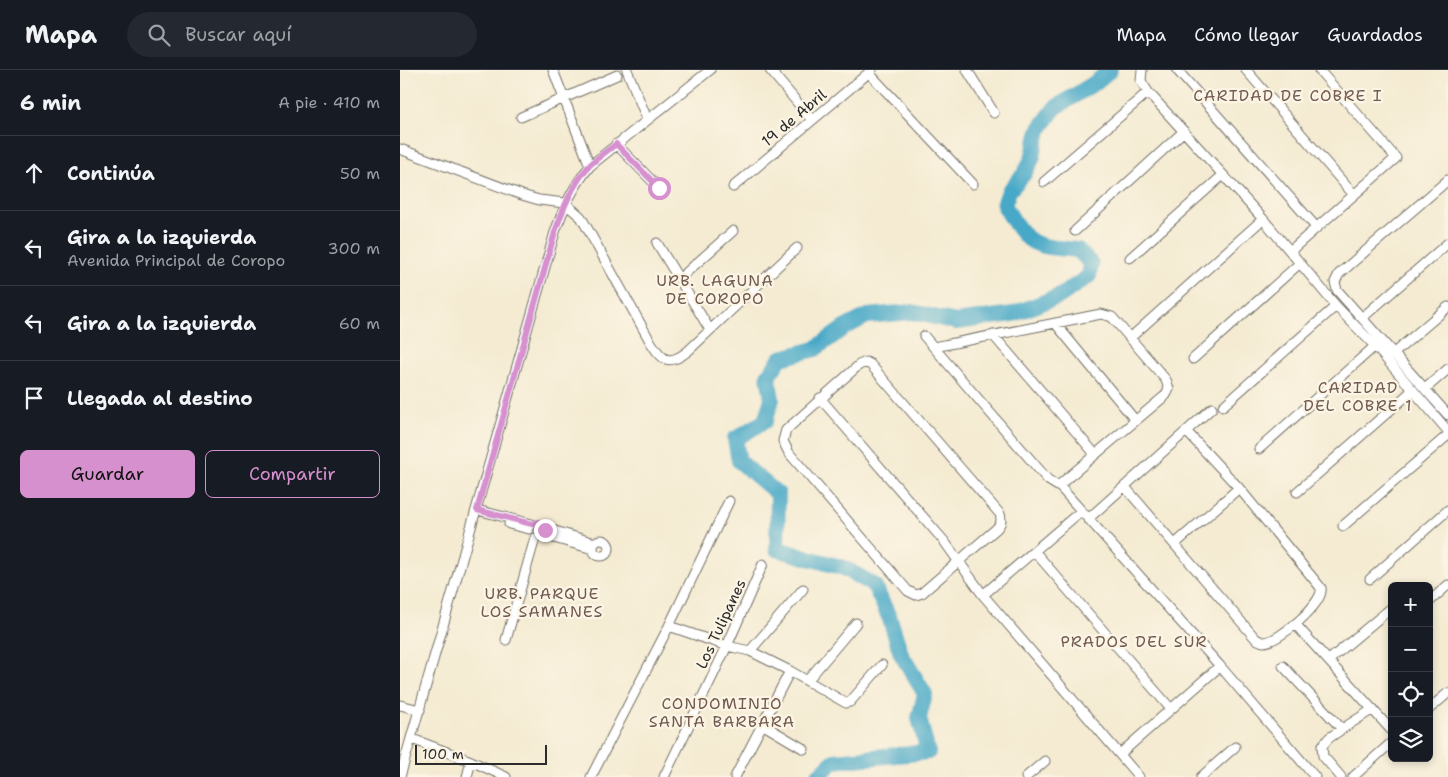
<!DOCTYPE html>
<html lang="es">
<head>
<meta charset="utf-8">
<style>
  body { margin:0; font-family:"Shantell Sans",sans-serif; background:#242831; color:#f1f3f6 }
  .controls { position:absolute; right:15px; bottom:15px; display:grid; overflow:hidden; border-radius:8px; box-shadow:0 2px 8px #0003 }
  .controls button { width:45px; height:45px; display:grid; place-items:center; padding:0; border:0; border-bottom:1px solid #363941; background:#171b24; color:#f1f3f6; font:25px sans-serif }
  .scale { position:absolute; left:15px; bottom:12px; width:132px; box-sizing:border-box; padding-left:5px; border:2px solid #2b2b2b; border-top:0; font-size:14px; line-height:18px; white-space:nowrap; color:#2b2b2b; -webkit-text-stroke:4px #fcf5e5; paint-order:stroke }
  .stop { position:absolute; width:15px; height:15px; margin:-11px; border:4px solid #d690ce; border-radius:50%; background:#fff }
  .stop.end { background:#d690ce; border-color:#fff; box-shadow:0 1px 5px #0008 }
  .list { margin:0; padding:0; list-style:none }
  h2 { display:flex; justify-content:space-between; align-items:center; height:65px; margin:0; padding:0 20px; font-size:21px }
  h2 small { font-size:16px; font-weight:400; color:#9ea1a6 }
  .list li { display:grid; grid-template-columns:32px 1fr auto; gap:15px; align-items:center; box-sizing:border-box; height:75px; padding:0 20px; border-top:1px solid #363941 }
  .list b { display:block; font-size:19px; white-space:nowrap }
  .list p { margin:0; font-size:16px; white-space:nowrap; color:#9ea1a6 }
  .list em { font-size:16px; font-style:normal; color:#9ea1a6 }
  .actions { display:flex; gap:10px; padding:15px 20px }
  .actions a { flex:1; padding:11px 0; border:1px solid #d690ce; border-radius:8px; text-align:center; font-size:18px; color:#d690ce }
  .actions .main { background:#d690ce; color:#111 }
  .icon { flex:none; width:28px; height:28px; fill:none; stroke:currentColor; stroke-width:2; stroke-linecap:round; stroke-linejoin:round }
  .map { position:relative; flex:none; width:1048px; height:707px; overflow:hidden }
  header { display:flex; align-items:center; gap:30px; box-sizing:border-box; height:70px; padding:0 25px; background:#171b24; border-bottom:1px solid #363941 }
  header strong { font-size:24px }
  nav { display:flex; gap:28px; margin-inline-start:auto; font-size:18px }
  .search { width:350px; height:45px; background:#242831; display:flex; align-items:center; gap:12px; box-sizing:border-box; padding:0 18px; border-radius:28px; color:#9ea1a6; font-size:19px }
  main { display:flex }
  aside { flex:1; background:#171b24 }
  .map>svg:first-child { display:block }
  .lines { fill:none; stroke-linecap:round; stroke-linejoin:round }
  .river { stroke:#47a8c7; stroke-width:16 }
  .minor-casing { stroke:#716e65; stroke-width:11 }
  .minor { stroke:#fff; stroke-width:9 }
  .route { stroke:#d690ce; stroke-width:6 }
  .labels { text-anchor:middle; dominant-baseline:central; stroke-width:4.5; stroke-linejoin:round; paint-order:stroke }
  .street-label { font-size:15px; fill:#2b2b2b; stroke:#fcf5e5 }
  .neighbourhood-label { font-size:16px; letter-spacing:1px; fill:#715a50; stroke:#fcf5e5 }
</style>
</head>
<body>
<header>
<strong>Mapa</strong>
<div class="search"><svg class="icon" aria-label="search" viewBox="0 0 24 24"><circle cx="10" cy="10" r="6"/><path d="M15 15l6 6"/></svg>Buscar aquí</div>
<nav><a>Mapa</a><a>Cómo llegar</a><a>Guardados</a></nav>
</header>
<main>
<aside>
<h2>6 min<small>A pie · 410 m</small></h2>
<ul class="list">
<li><svg class="icon" aria-label="ahead" viewBox="0 0 24 24"><path d="M12 20V5M6 11l6-6 6 6"/></svg><div><b>Continúa</b></div><em>50 m</em></li>
<li><svg class="icon" aria-label="left" viewBox="0 0 24 24"><path d="M17 20v-9H6M10 6l-5 5 5 5"/></svg><div><b>Gira a la izquierda</b><p>Avenida Principal de Coropo</p></div><em>300 m</em></li>
<li><svg class="icon" aria-label="left" viewBox="0 0 24 24"><path d="M17 20v-9H6M10 6l-5 5 5 5"/></svg><div><b>Gira a la izquierda</b></div><em>60 m</em></li>
<li><svg class="icon" aria-label="arrive" viewBox="0 0 24 24"><path d="M6 21V4h12l-3 4 3 4H6"/></svg><div><b>Llegada al destino</b></div></li>
</ul>
<div class="actions"><a class="main">Guardar</a><a>Compartir</a></div>
</aside>
<div class="map">
<svg width="1048" height="707" viewBox="0 0 1048 707">
  <rect width="100%" height="100%" fill="#fcf5e5"/>
  <filter id="ink" filterUnits="userSpaceOnUse"><feTurbulence type="fractalNoise" baseFrequency=".02" numOctaves="2"/><feDisplacementMap in="SourceGraphic" scale="10" xChannelSelector="R" yChannelSelector="G"/><feConvolveMatrix kernelMatrix="1 2 1 2 8 2 1 2 1" color-interpolation-filters="sRGB"/></filter>
  <filter id="wash" filterUnits="userSpaceOnUse"><feTurbulence type="fractalNoise" baseFrequency=".0096" numOctaves="4" result="noise"/><feDisplacementMap in="SourceGraphic" scale="20" xChannelSelector="R" yChannelSelector="G"/><feGaussianBlur stdDeviation="1.12" result="paint"/><feColorMatrix in="noise" values="0 0 0 0 0 0 0 0 0 0 0 0 0 0 0 0 0 1.4 0 .05"/><feComposite in="paint" operator="in"/></filter>
  <g filter="url(#wash)">
    <rect width="100%" height="100%" fill="#f4ebd2"/>
    <g class="lines">
      <!-- river -->
      <path class="river" d="M417 707 434 691 528 682 519 648 525 624 501 584 490 549 474 515 444 498 377 479 378 424 339 391 335 369 365 351 372 329 368 306 381 288 415 279 444 258 467 246 512 242 556 252 613 244 660 226 689 206 691 194 678 180C632 176 628 177 604 135L609 121 624 104 632 89 639 60 655 38 696 12 710 0"/>
    </g>
  </g>
  <g filter="url(#ink)">
    <g class="lines">
      <!-- minor casing -->
      <g class="minor-casing">
        <path id="minor" d="M153 0 190 96
          M227 0 247 49
          M370 0 412 50
          M567 0 594 43
          M742 0 741 11 748 22 863 149 936 236 975 276 859 379
          M777 0 916 157
          M846 0 954 125
          M469 3 573 114
          M121 47 217 5
          M216 74 259 118
          M0 79 122 125 139 130 165 133 181 147 250 271C262 290 268 297 288 281L397 178
          M1048 110 939 204 935 212 937 220 1048 345
          M644 112 748 22
          M333 117 472 0
          M675 161 784 61
          M257 173 310 260
          M890 181 996 88 919 0
          M730 188 823 105
          M279 209 333 161
          M962 248 1048 173
          M655 253 735 350
          M593 265 695 384
          M524 266 648 410 661 418 820 596 720 684
          M730 268 863 149
          M975 276 1048 361
          M534 277 701 244 712 247 766 310 769 319 766 325 658 416
          M994 283 1048 237
          M793 289 900 193
          M466 292 470 294 600 444C602 451 601 454 596 459L522 523 516 525 508 521 389 383 383 371 386 360 459 295Z
          M1025 319 1048 299
          M420 328 544 471 583 525 739 707
          M823 336 936 236
          M725 417 856 569C859 570 861 572 864 572 879 572 924 533 921 518L839 418 787 362
          M897 422 1013 320
          M77 440 132 454
          M688 449 812 338
          M109 454 129 459
          M943 456 1048 365
          M145 458 195 473
          M143 465 193 479
          M193 478a8 8 0 1 1 16 0a8 8 0 1 1-16 0Z
          M775 474 839 418
          M635 482 771 639
          M970 509 1048 440
          M583 525 681 441
          M1029 532 1048 515
          M896 555 992 661
          M269 556 327 576 350 581 390 601 446 633 450 632 482 595
          M106 570 135 468
          M350 581 403 519
          M929 590 990 539
          M820 596 915 707
          M883 596 942 659 973 639
          M407 611 456 553
          M0 635 20 640
          M1029 639 1048 623
          M362 654 404 679
          M12 669 71 691 106 707
          M0 707 155 162C164 137 173 117 190 96L310 0
          M67 707 71 691
          M191 707 269 556 329 431
          M264 707 327 576 363 494
          M335 707 390 601
          M626 707 645 691
          M801 707 835 677
          M941 707 923 686 922 676 929 668 942 659
          M953 707 992 672"/>
      </g>
      <!-- minor -->
      <use href="#minor" class="minor"/>
    </g>
  </g>
  <g class="lines" filter="url(#ink)">
    <!-- route -->
    <path class="route" d="M145 460 143 455 139 452 132 454 77 440 155 162C163 139 172 115 189 96 197 88 207 81 216 74L259 118"/>
  </g>
  <g class="labels">
    <!-- street labels -->
    <g class="street-label">
      <text transform="translate(394 48) rotate(-40)">19 de Abril</text>
      <text transform="translate(321 554) rotate(-65)">Los Tulipanes</text>
    </g>
    <!-- neighbourhood labels -->
    <g class="neighbourhood-label">
      <text x="888" y="25">CARIDAD DE COBRE I</text>
      <text x="315" y="210">URB. LAGUNA<tspan x="315" dy="18">DE COROPO</tspan></text>
      <text x="958" y="317">CARIDAD<tspan x="958" dy="18">DEL COBRE 1</tspan></text>
      <text x="142" y="523">URB. PARQUE<tspan x="142" dy="18">LOS SAMANES</tspan></text>
      <text x="734" y="571">PRADOS DEL SUR</text>
      <text x="322" y="633">CONDOMINIO<tspan x="322" dy="18">SANTA BARBARA</tspan></text>
    </g>
  </g>
</svg>
<div class="controls">
<button>+</button>
<button>−</button>
<button><svg class="icon" aria-label="locate" viewBox="0 0 24 24"><circle cx="12" cy="12" r="6"/><path d="M12 2v4M12 18v4M2 12h4M18 12h4"/></svg></button>
<button><svg class="icon" aria-label="layers" viewBox="0 0 24 24"><path d="M12 4l9 5-9 5-9-5zM3 14l9 5 9-5"/></svg></button>
</div>
<div class="scale">100 m</div>
<div class="stop" style="left:259px;top:118px"></div>
<div class="stop end" style="left:145px;top:460px"></div>
</div>
</main>
</body>
</html>
